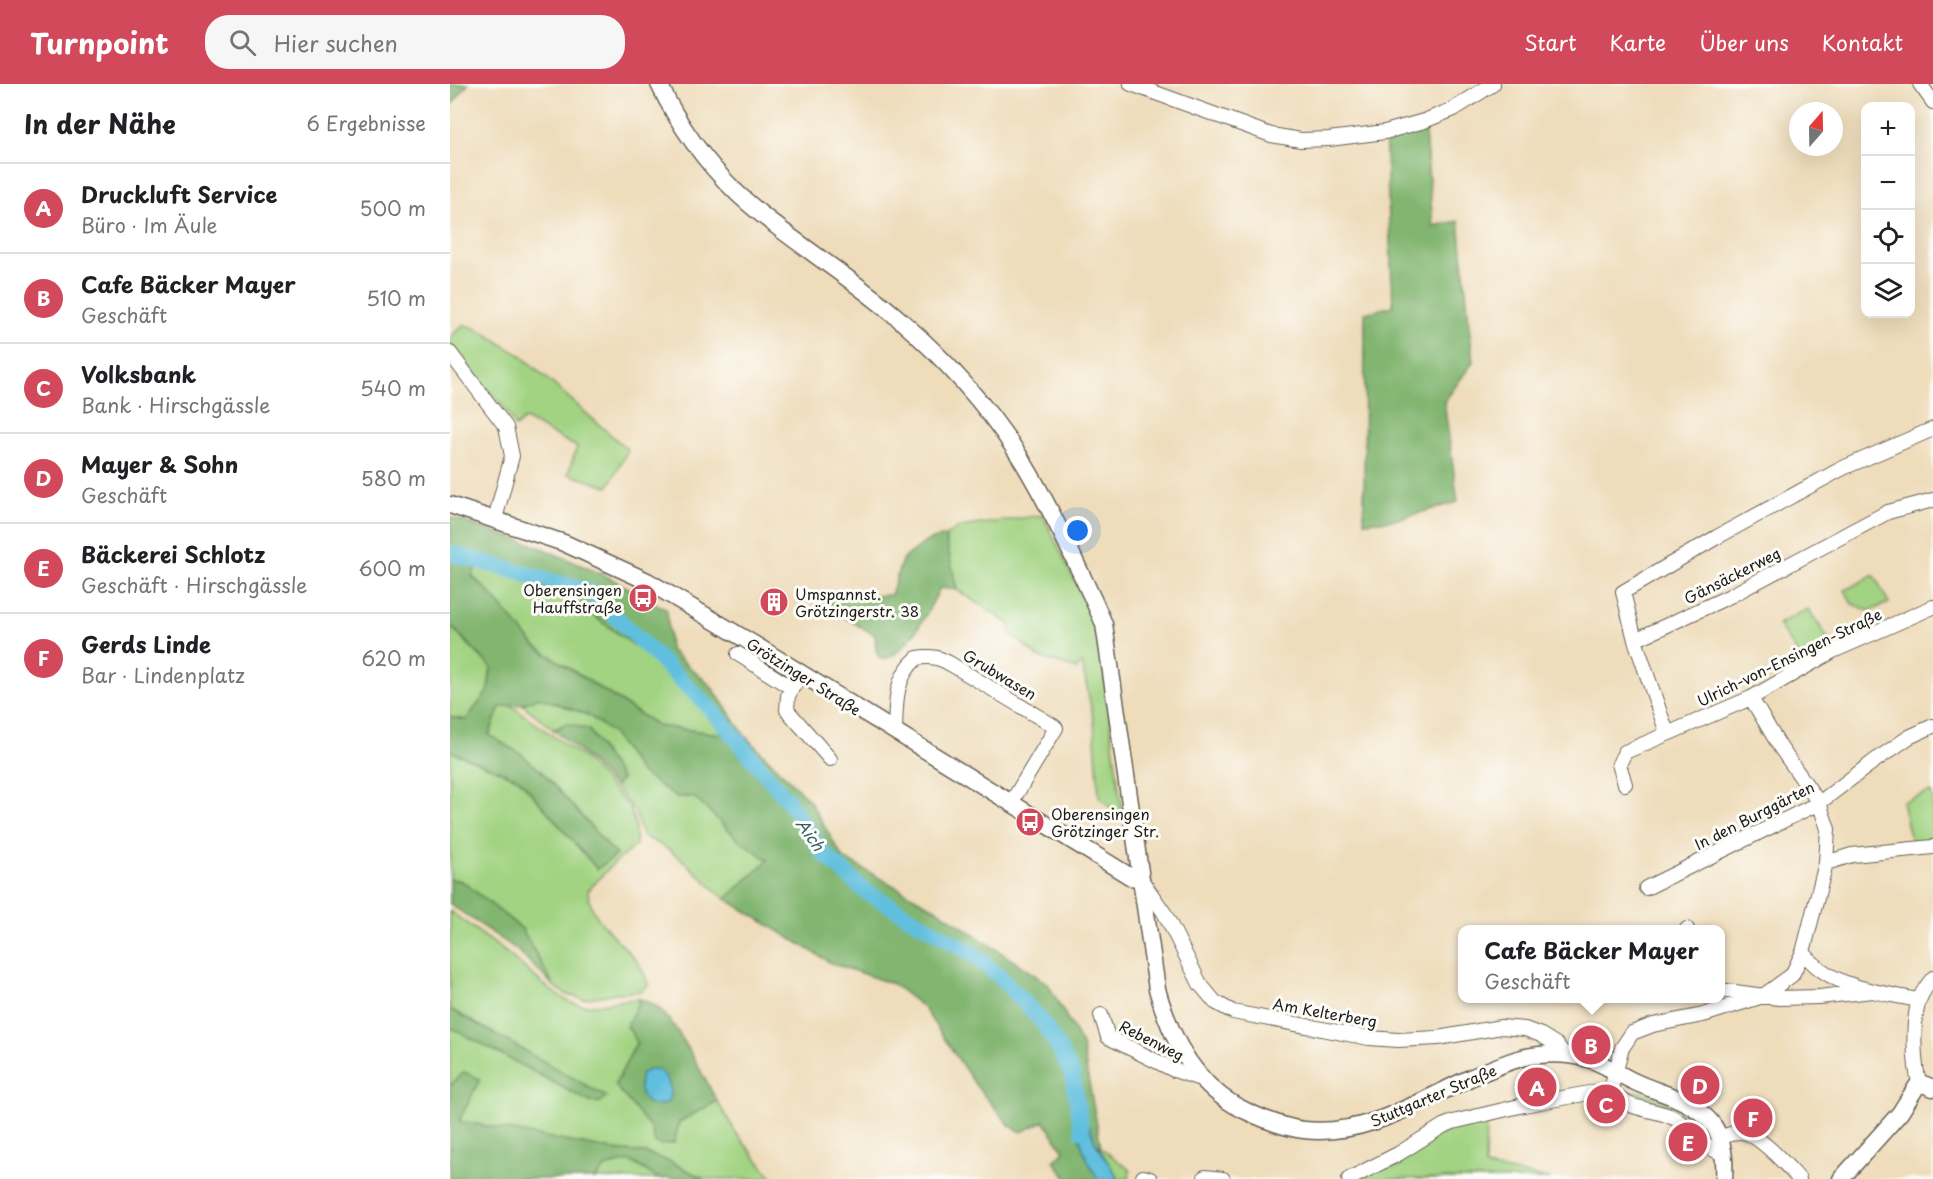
<!DOCTYPE html>
<html lang="de">
<head>
<meta charset="utf-8">
<style>
  body { margin:0; font-family:"Playpen Sans",sans-serif; background:#f6f6f6; color:#202124 }
  .controls { position:absolute; right:18px; top:18px; display:grid; overflow:hidden; border-radius:12px; box-shadow:0 6px 24px #0002 }
  .controls button { width:54px; height:54px; display:grid; place-items:center; padding:0; border:0; border-bottom:2px solid #e0e0e0; background:#fff; color:#202124; font:30px sans-serif }
  .compass { position:absolute; left:1339px; top:18px; width:54px; height:54px; border-radius:50%; background:#fff; box-shadow:0 6px 24px #0002; rotate:20deg }
  .you { position:absolute; left:628px; top:447px; width:21px; height:21px; margin:-15px; border:4px solid #fff; border-radius:50%; background:#1a73e8; box-shadow:0 0 0 9px #1a73e833 }
  .badge { display:grid; place-items:center; width:39px; height:39px; border-radius:50%; background:#d1495b; color:#fff; font-size:20px; font-weight:700 }
  .pin { position:absolute; translate:-50% -50%; border:3px solid #fff; box-shadow:0 2px 6px #0006 }
  .popup { position:absolute; left:1008px; top:841px; width:267px; height:78px; box-sizing:border-box; display:grid; place-content:center; border-radius:12px; background:#fff; filter:drop-shadow(0 2px 4px #0005); font-size:20px; white-space:nowrap; color:#757577 }
  .popup b { font-size:22px; color:#202124 }
  .popup::after { content:''; position:absolute; left:50%; top:100%; margin-left:-12px; border:12px solid transparent; border-top-color:#fff }
  .list { margin:0; padding:0; list-style:none }
  h2 { display:flex; justify-content:space-between; align-items:center; height:78px; margin:0; padding:0 24px; font-size:26px }
  h2 small { font-size:20px; font-weight:400; color:#757577 }
  .list li { display:grid; grid-template-columns:39px 1fr auto; gap:18px; align-items:center; box-sizing:border-box; height:90px; padding:0 24px; border-top:2px solid #e0e0e0 }
  .list b { display:block; font-size:22px; white-space:nowrap }
  .list p { margin:0; font-size:20px; white-space:nowrap; color:#757577 }
  .list em { font-size:20px; font-style:normal; color:#757577 }
  .icon { flex:none; width:33px; height:33px; fill:none; stroke:currentColor; stroke-width:2; stroke-linecap:round; stroke-linejoin:round }
  .map { position:relative; flex:none; width:1483px; height:1095px; overflow:hidden }
  header { display:flex; align-items:center; gap:36px; box-sizing:border-box; height:84px; padding:0 30px; background:#d1495b; color:#fff }
  header strong { font-size:28px }
  nav { display:flex; gap:33px; margin-inline-start:auto; font-size:21px }
  .search { width:420px; height:54px; background:#f6f6f6; display:flex; align-items:center; gap:15px; box-sizing:border-box; padding:0 21px; border-radius:24px; color:#757577; font-size:22px }
  main { display:flex }
  aside { flex:1; background:#fff }
  .map>svg:first-child { display:block }
  .green { fill:#a2d382; stroke:#5f784f; stroke-width:1.5 }
  .forest { fill:#81b570; stroke:#4e6846; stroke-width:1.5; fill-rule:evenodd }
  .water { fill:#60bfde; stroke:#3e6e7d; stroke-width:1.5 }
  .lines { fill:none; stroke-linecap:round; stroke-linejoin:round }
  .river { stroke:#60bfde; stroke-width:16 }
  .minor-casing { stroke:#665f53; stroke-width:16 }
  .major-casing { stroke:#665f53; stroke-width:19 }
  .minor { stroke:#fff; stroke-width:14 }
  .major { stroke:#fff; stroke-width:16 }
  .labels { text-anchor:middle; dominant-baseline:central; stroke-width:6; stroke-linejoin:round; paint-order:stroke }
  .street-label { font-size:15px; fill:#1c1c1c; stroke:#fdfcf7 }
  .poi-label { font-size:15px; fill:#1c1c1c; stroke:#fdfcf7; text-anchor:start }
  .water-label { font-size:16px; font-style:italic; fill:#375d6a; stroke:#fdfcf7 }
</style>
</head>
<body>
<header>
<strong>Turnpoint</strong>
<div class="search"><svg class="icon" aria-label="search" viewBox="0 0 24 24"><circle cx="10" cy="10" r="6"/><path d="M15 15l6 6"/></svg>Hier suchen</div>
<nav><a>Start</a><a>Karte</a><a>Über uns</a><a>Kontakt</a></nav>
</header>
<main>
<aside>
<h2>In der Nähe<small>6 Ergebnisse</small></h2>
<ul class="list">
<li><span class="badge">A</span><div><b>Druckluft Service</b><p>Büro · Im Äule</p></div><em>500 m</em></li>
<li><span class="badge">B</span><div><b>Cafe Bäcker Mayer</b><p>Geschäft</p></div><em>510 m</em></li>
<li><span class="badge">C</span><div><b>Volksbank</b><p>Bank · Hirschgässle</p></div><em>540 m</em></li>
<li><span class="badge">D</span><div><b>Mayer &amp; Sohn</b><p>Geschäft</p></div><em>580 m</em></li>
<li><span class="badge">E</span><div><b>Bäckerei Schlotz</b><p>Geschäft · Hirschgässle</p></div><em>600 m</em></li>
<li><span class="badge">F</span><div><b>Gerds Linde</b><p>Bar · Lindenplatz</p></div><em>620 m</em></li>
</ul>
</aside>
<div class="map">
<svg width="1483" height="1095" viewBox="0 0 1483 1095">
  <rect width="100%" height="100%" fill="#fdfcf7"/>
  <filter id="ink" filterUnits="userSpaceOnUse"><feTurbulence type="fractalNoise" baseFrequency=".0167" numOctaves="2"/><feDisplacementMap in="SourceGraphic" scale="12" xChannelSelector="R" yChannelSelector="G"/><feConvolveMatrix kernelMatrix="1 2 1 2 8 2 1 2 1" color-interpolation-filters="sRGB"/></filter>
  <filter id="wash" filterUnits="userSpaceOnUse"><feTurbulence type="fractalNoise" baseFrequency=".008" numOctaves="4" result="noise"/><feDisplacementMap in="SourceGraphic" scale="24" xChannelSelector="R" yChannelSelector="G"/><feGaussianBlur stdDeviation="1.35" result="paint"/><feColorMatrix in="noise" values="0 0 0 0 0 0 0 0 0 0 0 0 0 0 0 0 0 1.4 0 .05"/><feComposite in="paint" operator="in"/></filter>
  <g filter="url(#wash)">
    <rect width="100%" height="100%" fill="#eedcba"/>
    <!-- green -->
    <path class="green" d="M14 241C34 244 51 262 70 271L178 366 158 403 118 390 127 363 75 335 65 343 58 329 0 260V253Z
      M593 431 645 540 653 585 673 735 649 713 644 638 632 579 627 585 588 573 560 549V540L507 506 495 452 510 443Z
      M27 480 116 512 199 572 279 651 208 642 85 562 39 508 22 492Z
      M1424 491 1439 519 1419 527 1402 520 1395 506Z
      M1358 525 1382 560 1353 577 1328 540Z
      M1 543 41 583 38 607 16 636 0 633Z
      M89 613 138 631 162 648 190 688 227 713H244L289 756 319 776 276 815 269 810C245 787 224 764 192 752L185 727 165 703 171 694 117 639 104 646 72 620Z
      M60 621 134 674 180 724 185 741 186 761 160 783 138 807C140 846 191 864 198 901L191 907 166 909 133 915 117 911 104 902 72 845 12 797 0 795V667L69 695 147 785 166 771 93 689 71 670 39 652 49 623Z
      M1481 708 1483 715V758L1462 761 1452 718Z
      M0 827C20 842 40 856 59 871 76 884 106 915 126 920 146 925 169 914 190 915L177 942 187 957 165 1001 201 1044 205 1058 226 1047 229 1038 267 1017 287 1050 323 1095H254L221 1078 195 1069 163 1066 9 1037 14 988 0 1002V943L140 1018H150L156 1013 0 925Z
      M1185 1007C1216 1016 1248 1028 1263 1059L1246 1047 1254 1045 1239 1031 1231 1033 1229 1032 1233 1028 1228 1025 1189 1013 1183 1018 1177 1016Z
      M1036 1035 1035 1083 1101 1095H909L930 1084 951 1082 950 1073 1000 1043Z
      M646 1060 680 1086 679 1095H669Z
      M180 1077 208 1094 215 1095H145L157 1082Z"/>
    <!-- forest -->
    <path class="forest" d="M0 0H18L0 23Z
      M974 37 983 142 1009 137 1023 278 994 318 1008 418 944 436 914 438 915 229 943 222 935 48Z
      M0 433 87 462 158 493 217 526 220 566 261 602 295 652 359 716 393 774 486 825 598 900 632 961 651 1063 646 1060 632 1025 628 1050 634 1067 648 1095H617L604 1077 614 1067 594 1037 572 1048 560 1042 527 1003 473 923 443 900 381 879 276 815 318 776 289 756 244 713H227L190 688 162 649 138 631 89 613 72 620 50 623 39 651 71 670 93 689 166 771 147 785 69 695 0 667V633L16 636 38 607 41 583 2 543 0 546ZM28 480 116 512 199 572 278 651 208 642 85 562 39 508 22 492Z
      M495 452 507 506 490 504C479 525 456 575 430 575L426 566 425 551 363 515 441 511 452 476 477 457Z
      M117 639 139 646 171 695 165 703 135 672 104 646Z
      M0 795 12 797 72 845 104 902 66 865 0 820Z
      M190 915C195 917 202 919 207 923 227 938 254 994 267 1017L229 1038 224 1059 210 1061 205 1058 201 1044 165 1001 187 958 177 942Z
      M0 925 157 1013 150 1018H140L0 943Z
      M14 988 30 995 9 1037 163 1066 195 1069 221 1078 254 1095 208 1094 180 1077 157 1082 145 1095H0V1002Z"/>
    <!-- water -->
    <path class="water" d="M200 985H207C219 993 223 1006 218 1018 196 1029 186 1010 191 990Z
      M632 1024 646 1060 669 1095H648C632 1069 628 1055 627 1025Z"/>
    <g class="lines">
      <!-- river -->
      <path class="river" d="M0 469 140 508 262 626 339 718 373 769 415 807 523 870 551 894 591 936 608 963 622 990 632 1047"/>
    </g>
  </g>
  <g filter="url(#ink)">
    <g class="lines">
      <!-- minor casing -->
      <g class="minor-casing">
        <path id="minor" d="M681 0 821 51 851 56 879 55 935 48 974 37 1004 25 1043 0
          M1470 0 1483 18
          M0 269 56 343 62 372 45 435
          M1185 556 1173 508 1267 453 1393 384 1483 345
          M288 570 342 604 347 597
          M342 604 338 612 337 626 380 675
          M445 647C446 620 444 594 467 574 482 571 491 574 504 582L602 641 606 644 561 719
          M1217 649 1185 556 1280 512 1438 428 1483 416
          M1175 700 1169 680 1175 668 1301 614 1383 567 1483 523
          M1376 779 1402 771 1483 763
          M692 797 715 830 750 900 765 918 783 928 919 954 948 956 988 954 1051 943 1075 945 1091 951 1107 961 1115 971
          M1196 804 1369 719 1423 678 1459 653 1483 642
          M1237 845V846
          M1353 868C1380 904 1428 908 1469 916
          M1270 906 1329 914 1369 913 1422 907
          M651 931 658 953 724 986 753 996
          M1470 1001C1463 980 1462 934 1470 914 1473 907 1478 900 1483 894
          M1161 1005 1172 964 1182 949 1203 941 1253 931 1313 912 1342 891 1353 868 1376 779 1378 745 1369 719 1330 663 1301 614
          M1161 1005C1175 1028 1202 1023 1224 1034 1242 1044 1253 1064 1274 1070
          M1271 1054C1277 1051 1283 1048 1290 1048 1308 1048 1337 1082 1349 1095
          M693 1093 700 1095
          M755 1093 773 1095
          M899 1095 948 1070 993 1042 1003 1038 1074 1021 1161 1005"/>
      </g>
      <!-- major casing -->
      <g class="major-casing">
        <path id="major" d="M209 0C228 40 256 79 288 110 338 156 398 190 449 235 494 274 533 317 566 367 586 397 602 430 618 462 630 488 643 514 654 540L707 905C721 956 748 1006 798 1028 816 1036 835 1044 854 1046 914 1053 968 1018 1020 994 1042 985 1065 973 1089 971 1109 969 1133 971 1151 980 1162 985 1172 992 1183 997 1195 1003 1208 1007 1221 1012 1263 1029 1277 1050 1274 1095
          M0 421 114 459 197 497 305 561 681 793 691 795
          M1391 1095 1450 1029 1467 1002 1473 1000 1483 1004"/>
      </g>
      <!-- minor -->
      <use href="#minor" class="minor"/>
      <!-- major -->
      <use href="#major" class="major"/>
    </g>
  </g>
  <!-- icons -->
  <defs>
    <g id="bus-disc" transform="scale(1.5)"><circle r="9.5" fill="#d1495b" stroke="#fdfcf7"/><path d="M-5-6H5V4H4V6H2V4H-2V6H-4V4H-5ZM-3.5-4V0h7V-4ZM-3.5 1.2v1.5H-2V1.2ZM2 1.2v1.5H3.5V1.2Z" fill="#fff"/></g>
    <g id="building-disc" transform="scale(1.5)"><circle r="9.5" fill="#d1495b" stroke="#fdfcf7"/><path d="M-4-6H4V6H1V3H-1V6H-4ZM-2.5-4.3h1.7v1.8h-1.7ZM.8-4.3h1.7v1.8H.8ZM-2.5-1h1.7V.8h-1.7ZM.8-1h1.7V.8H.8Z" fill="#fff"/></g>
  </defs>
  <g fill-rule="evenodd">
    <use href="#bus-disc" x="193" y="514"/>
    <use href="#building-disc" x="324" y="518"/>
    <use href="#bus-disc" x="580" y="738"/>
  </g>
  <g class="labels">
    <!-- street labels -->
    <g class="street-label">
      <text transform="translate(1282 491) rotate(-27)">Gänsäckerweg</text>
      <text transform="translate(1339 573) rotate(-26)">Ulrich-von-Ensingen-Straße</text>
      <text transform="translate(550 590) rotate(31)">Grubwasen</text>
      <text transform="translate(354 592) rotate(32)">Grötzinger Straße</text>
      <text transform="translate(1304 731) rotate(-27)">In den Burggärten</text>
      <text transform="translate(875 928) rotate(10)">Am Kelterberg</text>
      <text transform="translate(702 956) rotate(27)">Rebenweg</text>
      <text transform="translate(983 1011) rotate(-23)">Stuttgarter Straße</text>
    </g>
    <!-- poi labels -->
    <g class="poi-label">
      <text x="172" y="505" text-anchor="end">Oberensingen<tspan x="172" dy="17">Hauffstraße</tspan></text>
      <text x="345" y="509">Umspannst.<tspan x="345" dy="17">Grötzingerstr. 38</tspan></text>
      <text x="601" y="729">Oberensingen<tspan x="601" dy="17">Grötzinger Str.</tspan></text>
    </g>
    <!-- water labels -->
    <g class="water-label">
      <text transform="translate(361 750) rotate(55)">Aich</text>
    </g>
  </g>
</svg>
<div class="controls">
<button>+</button>
<button>−</button>
<button><svg class="icon" aria-label="locate" viewBox="0 0 24 24"><circle cx="12" cy="12" r="6"/><path d="M12 2v4M12 18v4M2 12h4M18 12h4"/></svg></button>
<button><svg class="icon" aria-label="layers" viewBox="0 0 24 24"><path d="M12 4l9 5-9 5-9-5zM3 14l9 5 9-5"/></svg></button>
</div>
<svg class="compass" viewBox="-18 -18 36 36"><path d="M0-13l5 13h-10z" fill="#e53935"/><path d="M0 13l5-13h-10z" fill="#757577"/></svg>
<div class="you"></div>
<div class="pin badge" style="left:1087px;top:1003px">A</div>
<div class="pin badge" style="left:1141px;top:961px">B</div>
<div class="popup"><b>Cafe Bäcker Mayer</b>Geschäft</div>
<div class="pin badge" style="left:1156px;top:1020px">C</div>
<div class="pin badge" style="left:1250px;top:1001px">D</div>
<div class="pin badge" style="left:1238px;top:1058px">E</div>
<div class="pin badge" style="left:1303px;top:1034px">F</div>
</div>
</main>
</body>
</html>
